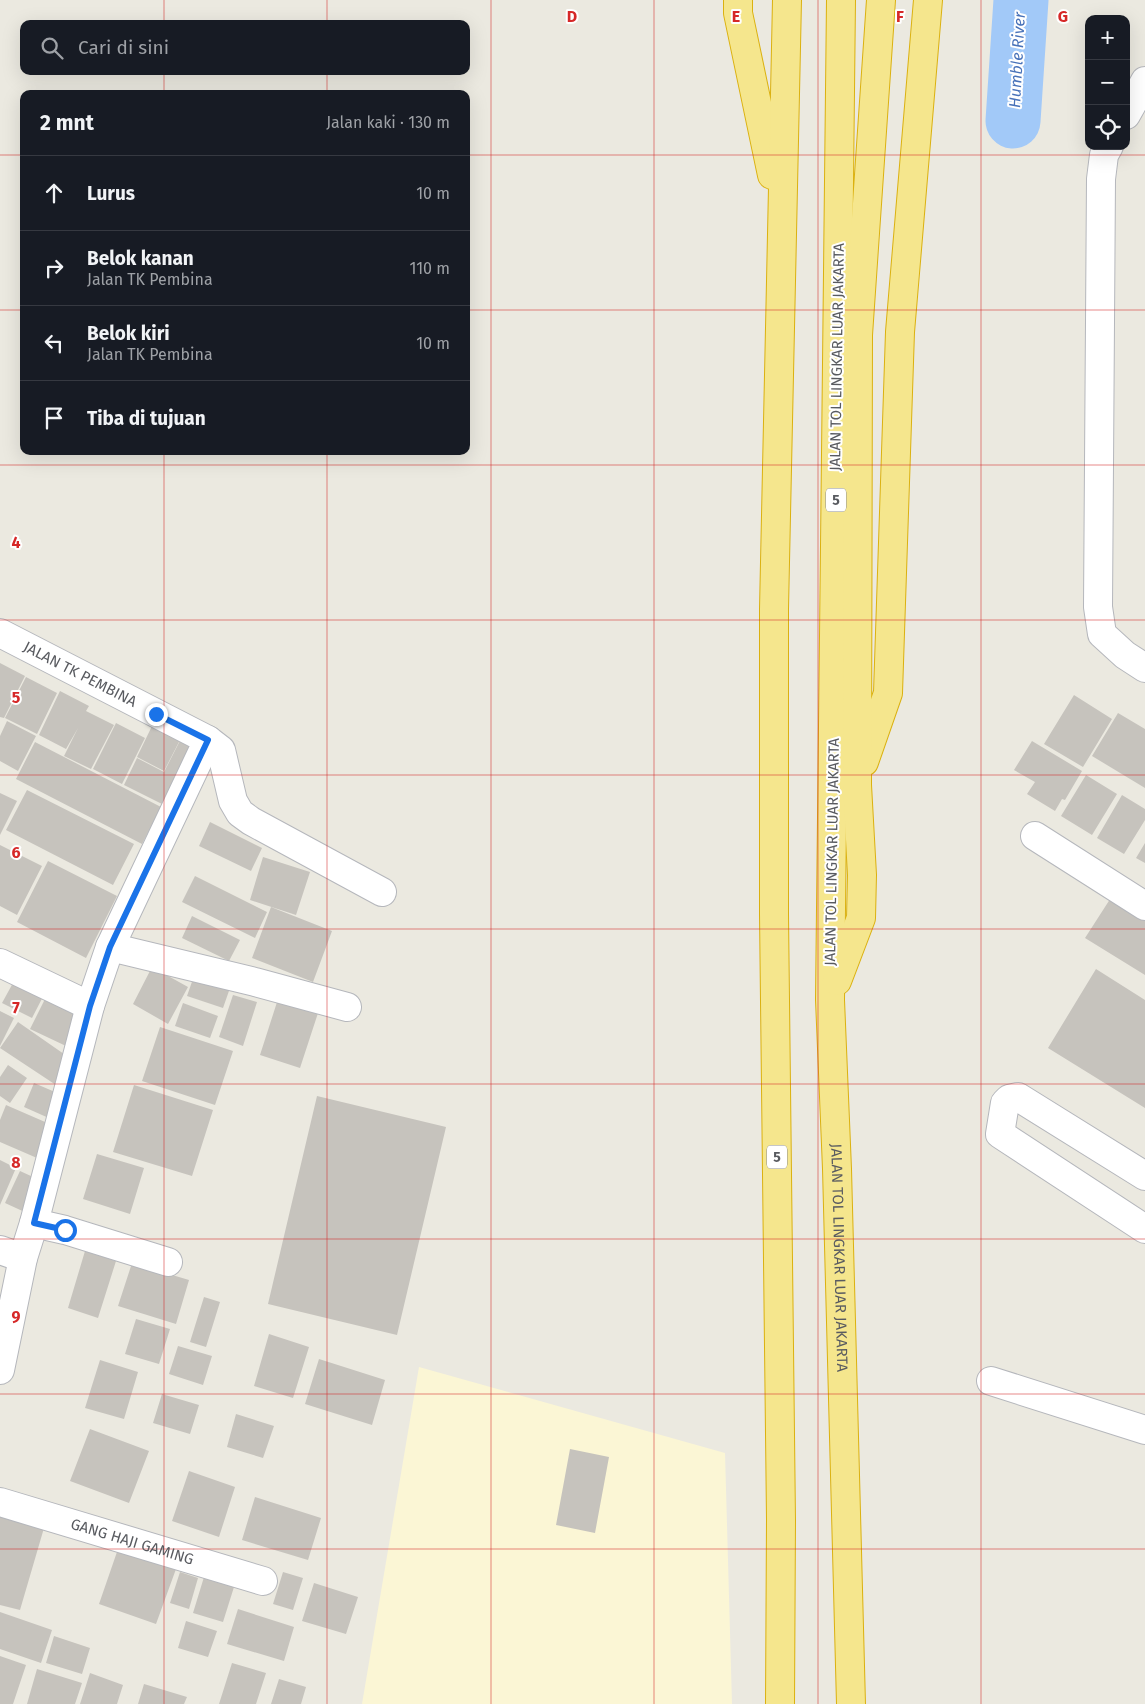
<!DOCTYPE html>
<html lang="id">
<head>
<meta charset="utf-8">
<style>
  body { margin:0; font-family:"Fira Sans",sans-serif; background:#20242c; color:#f1f3f6 }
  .controls { position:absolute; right:15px; top:15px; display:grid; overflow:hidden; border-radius:10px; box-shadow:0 5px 20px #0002 }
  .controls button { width:45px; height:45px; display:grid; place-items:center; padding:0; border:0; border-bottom:1px solid #363941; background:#171b24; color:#f1f3f6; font:25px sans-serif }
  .stop { position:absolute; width:15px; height:15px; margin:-11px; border:4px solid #1a73e8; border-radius:50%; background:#fff }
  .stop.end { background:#1a73e8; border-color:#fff; box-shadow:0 1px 5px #0008 }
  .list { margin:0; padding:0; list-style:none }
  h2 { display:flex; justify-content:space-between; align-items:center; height:65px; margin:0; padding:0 20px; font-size:21px }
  h2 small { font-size:16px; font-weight:400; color:#9ea1a6 }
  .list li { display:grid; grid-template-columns:32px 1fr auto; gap:15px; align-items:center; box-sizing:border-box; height:75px; padding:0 20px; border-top:1px solid #363941 }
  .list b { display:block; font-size:19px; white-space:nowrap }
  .list p { margin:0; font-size:16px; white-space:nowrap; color:#9ea1a6 }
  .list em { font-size:16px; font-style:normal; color:#9ea1a6 }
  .icon { flex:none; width:28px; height:28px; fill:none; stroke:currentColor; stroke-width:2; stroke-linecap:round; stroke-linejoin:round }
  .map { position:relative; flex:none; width:1145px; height:1704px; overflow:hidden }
  .search { position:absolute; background:#171b24; box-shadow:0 5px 20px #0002; left:20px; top:20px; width:450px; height:55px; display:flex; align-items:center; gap:12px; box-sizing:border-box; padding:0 18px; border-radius:10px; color:#9ea1a6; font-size:19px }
  .panel { position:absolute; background:#171b24; box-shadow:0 5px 20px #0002; left:20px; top:90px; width:450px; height:365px; border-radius:10px }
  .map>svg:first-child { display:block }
  .commercial { fill:#fbf6d5 }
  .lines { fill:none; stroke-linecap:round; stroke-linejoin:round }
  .river { stroke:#a2c9f8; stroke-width:55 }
  .building { fill:#c6c3bd }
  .minor-casing { stroke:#b5b7bc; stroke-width:30 }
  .highway-casing { stroke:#dbb110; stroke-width:30 }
  .minor { stroke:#fff; stroke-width:28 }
  .highway { stroke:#f5e68d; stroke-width:28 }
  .route { stroke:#1a73e8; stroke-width:6 }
  .grid { fill:none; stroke:#d62828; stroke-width:1; stroke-opacity:0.55 }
  .labels { text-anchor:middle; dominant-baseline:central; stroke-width:4; stroke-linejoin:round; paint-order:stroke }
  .shield { fill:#fff; stroke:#8b8c90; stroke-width:1 }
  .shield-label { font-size:14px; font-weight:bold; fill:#595b60 }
  .street-label { font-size:15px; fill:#595b60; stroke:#fff }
  .water-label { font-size:16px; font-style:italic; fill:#4872b9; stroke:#fff }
  .grid-label { font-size:16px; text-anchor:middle; font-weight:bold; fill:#d62828; stroke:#fff; stroke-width:4; stroke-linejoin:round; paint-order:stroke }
</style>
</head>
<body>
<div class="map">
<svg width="1145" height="1704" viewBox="0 0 1145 1704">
  <rect width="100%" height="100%" fill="#ebe9e0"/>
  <!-- commercial -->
  <path class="commercial" d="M419 1367 725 1453 732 1704H362Z"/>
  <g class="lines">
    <!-- river -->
    <path class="river" d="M1013 121 1021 0"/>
  </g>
  <!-- building -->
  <path class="building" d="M0 663 25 676 4 718 0 717Z
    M26 677 57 693 37 734 5 718Z
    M60 691 89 706 86 711 114 725 91 769 64 756 78 728 66 749 39 735Z
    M1074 695 1112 719 1083 767 1044 744Z
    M1118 713 1145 729V788L1092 756Z
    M7 721 36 736 18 771 0 761V736Z
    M116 723 145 738 122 784 93 769Z
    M152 726 180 740 164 771 137 757Z
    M185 731 202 740 182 780 173 776 180 780 166 806 124 785 137 758 164 772Z
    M1032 741 1082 771 1065 800 1062 799 1055 811 1027 794 1035 782 1014 770Z
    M35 742 161 807 142 844 16 779Z
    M1086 775 1117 794 1092 835 1061 816Z
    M27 790 134 844 113 885 6 830Z
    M0 793 17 801 0 835Z
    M1122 795 1145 809V820L1124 854 1097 838Z
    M210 822 262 848 251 871 199 846Z
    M1145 843V863L1136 858Z
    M0 845 42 866 17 915 0 906Z
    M263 857 310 872 296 915 250 900Z
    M48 861 117 896 86 958 17 922Z
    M195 876 267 912 255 938 182 902Z
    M1114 893 1145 912V975L1085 938Z
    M271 907 332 931 313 982 252 958Z
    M192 916 240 940 229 961 182 938Z
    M152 967 188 987 168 1024 133 1004Z
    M1096 969 1145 1000V1108L1048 1048Z
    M19 972 48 987 32 1018 2 1003Z
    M194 976 230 988 223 1008 187 996Z
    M49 991 85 1009 66 1046 30 1029Z
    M233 995 257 1002 243 1046 219 1037Z
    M278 999 318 1013 300 1068 260 1055Z
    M183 1003 218 1016 210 1038 175 1026Z
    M0 1011 14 1018 0 1046Z
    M18 1022 74 1061 59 1087 0 1048Z
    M160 1027 233 1051 215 1105 142 1081Z
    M8 1065 27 1078 10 1103 0 1096V1077Z
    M34 1083 62 1095 51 1119 24 1107Z
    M134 1085 213 1110 192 1176 113 1152Z
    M317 1096 446 1127 397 1335 268 1304Z
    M6 1105 52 1125 37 1158 0 1142V1120Z
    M97 1154 144 1168 130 1214 83 1199Z
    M0 1160 16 1168 0 1205Z
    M20 1171 44 1182 29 1214 5 1203Z
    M85 1251 116 1261 98 1318 68 1308Z
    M132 1263 189 1280 176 1324 118 1306Z
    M204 1297 220 1302 206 1347 190 1342Z
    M136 1319 170 1329 159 1364 125 1354Z
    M269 1334 309 1347 293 1398 254 1386Z
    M178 1346 212 1356 203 1385 169 1374Z
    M319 1359 385 1380 372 1425 305 1404Z
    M100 1360 138 1372 124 1419 85 1408Z
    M162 1394 199 1405 190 1434 153 1423Z
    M236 1414 274 1426 263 1458 227 1447Z
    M90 1429 149 1451 129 1503 70 1481Z
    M570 1449 609 1457 595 1533 556 1525Z
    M189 1471 235 1487 219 1537 172 1521Z
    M255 1497 321 1518 308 1560 242 1540Z
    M0 1515 44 1528 20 1610 0 1605Z
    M118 1549 176 1569 156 1624 99 1604Z
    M180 1572 198 1578 189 1609 170 1603Z
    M283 1572 303 1578 293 1610 273 1604Z
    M204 1577 234 1587 223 1622 193 1613Z
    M314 1583 358 1597 346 1634 302 1621Z
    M238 1609 294 1627 284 1661 227 1644Z
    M0 1612 52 1630 41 1663 0 1649Z
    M186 1621 217 1631 208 1657 178 1648Z
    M54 1636 90 1648 82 1674 46 1663Z
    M0 1656 26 1665 13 1704H0Z
    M232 1663 266 1673 256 1704H219Z
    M37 1669 82 1683 75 1704H27Z
    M90 1673 123 1685 117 1704H80Z
    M279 1679 306 1687 301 1704H271Z
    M144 1684 187 1697 184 1704H138Z"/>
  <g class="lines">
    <!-- minor casing -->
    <g class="minor-casing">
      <g id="minor">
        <path d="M1126 115 1145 81"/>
        <path d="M1109 146 1104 155 1101 179 1098 607 1102 634 1125 655 1145 668"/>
        <path id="s1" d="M0 633 208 740 110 947 90 1006 34 1223 23 1258 0 1370"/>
        <path d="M208 740 221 750 233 801 240 813 251 821 382 892"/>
        <path d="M1035 836 1145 906"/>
        <path d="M110 947 255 982 347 1007"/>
        <path d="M0 963 90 1006"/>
        <path d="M1145 1176 1018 1097 1009 1099 1005 1103 1000 1134 1145 1229"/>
        <path d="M34 1223 65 1230 168 1262"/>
        <path d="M0 1250 23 1258"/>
        <path d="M991 1381 1145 1430"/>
        <path id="s2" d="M0 1502 263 1581"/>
      </g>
    </g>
    <!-- highway casing -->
    <g class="highway-casing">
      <g id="highway">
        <path d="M738 0V13L772 175"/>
        <path id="s3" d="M841 0 830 1000 837 1169 851 1704"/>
        <path d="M864 762 888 693 900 332 928 0"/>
        <path d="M837 981 861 918 862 875 857 785 858 335 881 0"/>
        <path d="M780 1704 781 1520 774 914V609L787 0"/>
      </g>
    </g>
    <!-- minor -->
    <use href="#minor" class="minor"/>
    <!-- highway -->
    <use href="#highway" class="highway"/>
  </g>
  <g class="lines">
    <!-- route -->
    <path class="route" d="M65 1230 34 1223 90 1006 110 947 208 740 156 714"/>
  </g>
  <!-- grid -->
  <path class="grid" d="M164 0V24M327 0V24M491 0V1704M654 0V1704M818 0V1704M981 0V1704M164 71V94M327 71V94M0 155H24M466 155H1145M0 310H24M466 310H1145M164 451V1704M327 451V1704M0 465H1145M0 620H1145M0 775H1145M0 929H1145M0 1084H1145M0 1239H1145M0 1394H1145M0 1549H1145"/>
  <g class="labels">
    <!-- shield labels -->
    <g class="shield">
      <rect x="826" y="488.5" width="20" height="23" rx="4"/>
      <rect x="767" y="1145.5" width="20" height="23" rx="4"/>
    </g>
    <g class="shield-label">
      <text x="836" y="500">5</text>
      <text x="777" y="1157">5</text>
    </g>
    <!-- street labels -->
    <g class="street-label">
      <text transform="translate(837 357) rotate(-89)">JALAN TOL LINGKAR LUAR JAKARTA</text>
      <text stroke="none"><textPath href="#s1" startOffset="90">JALAN TK PEMBINA</textPath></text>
      <text transform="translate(832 852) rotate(-89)">JALAN TOL LINGKAR LUAR JAKARTA</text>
      <text stroke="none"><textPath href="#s3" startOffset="1258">JALAN TOL LINGKAR LUAR JAKARTA</textPath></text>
      <text stroke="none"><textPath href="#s2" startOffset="138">GANG HAJI GAMING</textPath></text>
    </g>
    <!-- water labels -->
    <g class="water-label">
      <text transform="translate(1017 60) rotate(-87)">Humble River</text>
    </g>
  </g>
  <g class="grid-label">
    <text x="572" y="22">D</text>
    <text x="736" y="22">E</text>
    <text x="900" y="22">F</text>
    <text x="1063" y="22">G</text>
    <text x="16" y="548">4</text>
    <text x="16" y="703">5</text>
    <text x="16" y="858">6</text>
    <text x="16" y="1013">7</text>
    <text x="16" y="1168">8</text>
    <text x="16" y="1322">9</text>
  </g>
</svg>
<div class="controls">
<button>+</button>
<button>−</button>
<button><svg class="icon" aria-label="locate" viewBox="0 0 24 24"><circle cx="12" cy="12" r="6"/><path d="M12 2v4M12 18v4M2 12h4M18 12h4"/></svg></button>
</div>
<div class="stop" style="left:65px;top:1230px"></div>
<div class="stop end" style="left:156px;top:714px"></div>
<div class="search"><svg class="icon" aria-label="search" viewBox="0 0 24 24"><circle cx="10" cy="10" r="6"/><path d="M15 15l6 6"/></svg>Cari di sini</div>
<section class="panel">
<h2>2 mnt<small>Jalan kaki · 130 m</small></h2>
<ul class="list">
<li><svg class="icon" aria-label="ahead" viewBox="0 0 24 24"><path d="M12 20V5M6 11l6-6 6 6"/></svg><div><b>Lurus</b></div><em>10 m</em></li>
<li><svg class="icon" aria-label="right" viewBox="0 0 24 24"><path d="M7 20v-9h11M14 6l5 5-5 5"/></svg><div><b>Belok kanan</b><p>Jalan TK Pembina</p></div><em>110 m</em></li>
<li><svg class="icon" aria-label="left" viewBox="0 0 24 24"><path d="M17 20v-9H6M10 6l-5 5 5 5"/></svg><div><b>Belok kiri</b><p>Jalan TK Pembina</p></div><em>10 m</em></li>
<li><svg class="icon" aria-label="arrive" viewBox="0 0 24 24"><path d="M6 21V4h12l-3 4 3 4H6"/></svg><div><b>Tiba di tujuan</b></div></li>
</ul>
</section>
</div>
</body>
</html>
